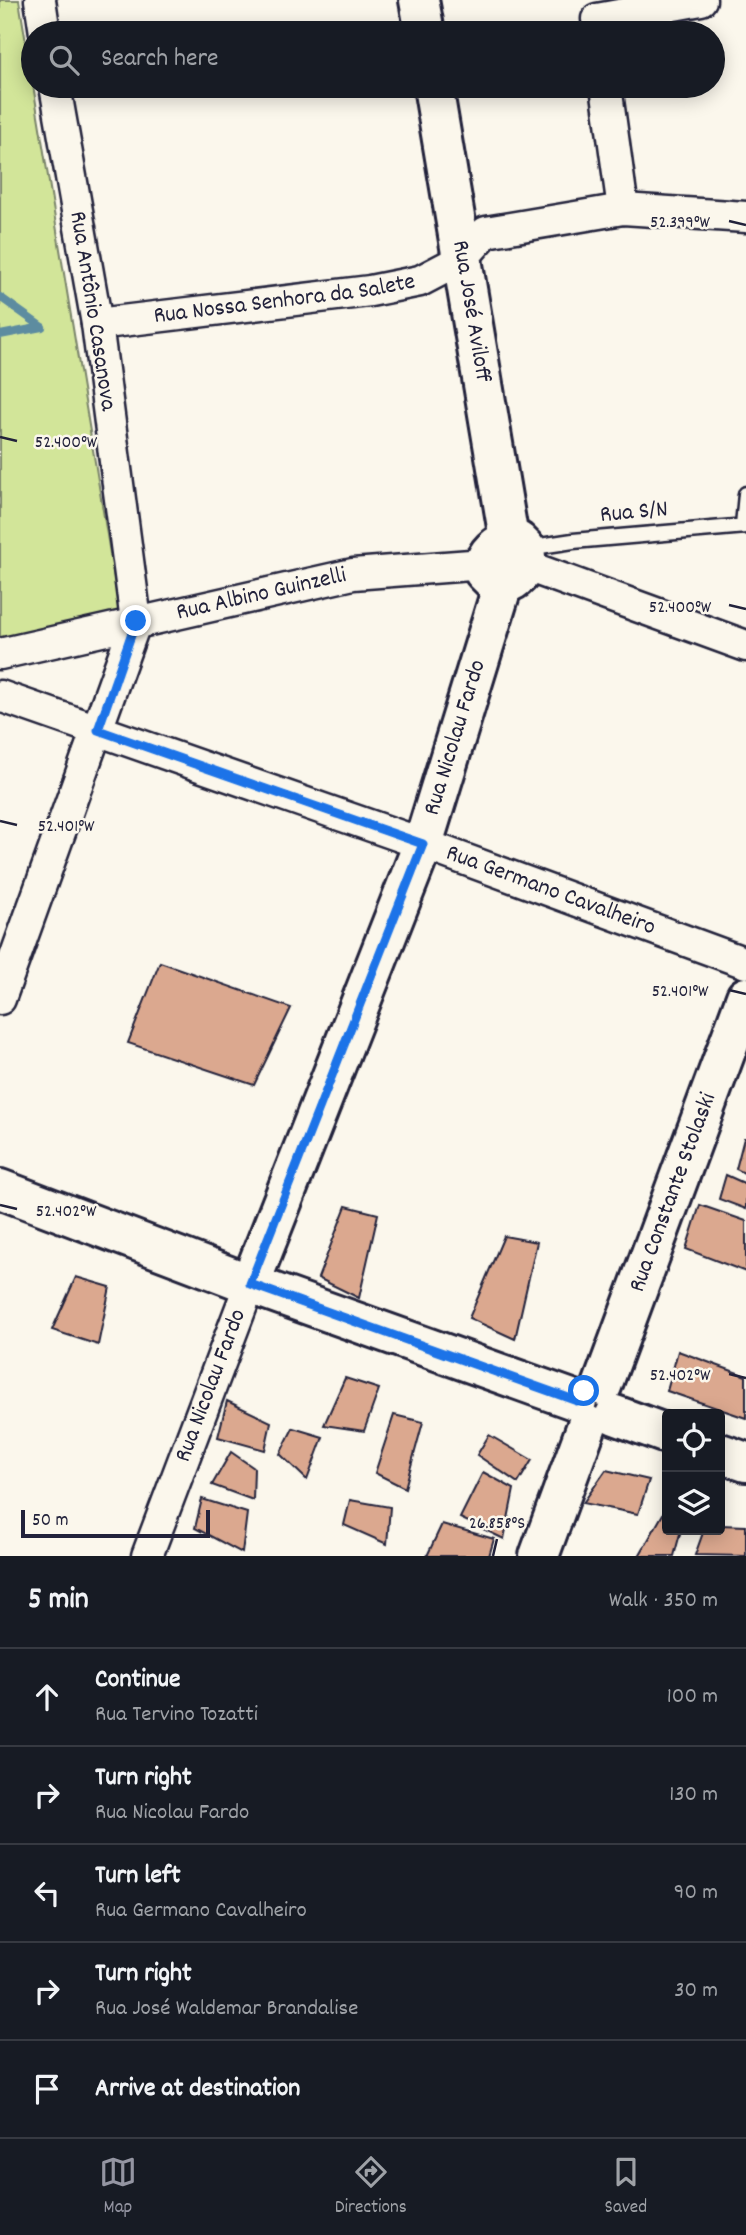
<!DOCTYPE html>
<html lang="en">
<head>
<meta charset="utf-8">
<style>
  body { margin:0; font-family:Dekko,sans-serif; background:#20242c; color:#f1f3f6 }
  .controls { position:absolute; right:21px; bottom:21px; display:grid; overflow:hidden; border-radius:7px; box-shadow:0 4px 18px #0003 }
  .controls button { width:63px; height:63px; display:grid; place-items:center; padding:0; border:0; border-bottom:2px solid #363941; background:#171b24; color:#f1f3f6; font:35px sans-serif }
  .scale { position:absolute; left:21px; bottom:18px; width:189px; box-sizing:border-box; padding-left:7px; border:4px solid #22223b; border-top:0; font-size:19px; line-height:24px; white-space:nowrap; color:#22223b; -webkit-text-stroke:5px #fbf7ec; paint-order:stroke }
  .stop { position:absolute; width:21px; height:21px; margin:-16px; border:5px solid #1a73e8; border-radius:50%; background:#fff }
  .stop.end { background:#1a73e8; border-color:#fff; box-shadow:0 2px 7px #0008 }
  .list { margin:0; padding:0; list-style:none }
  h2 { display:flex; justify-content:space-between; align-items:center; height:91px; margin:0; padding:0 28px; font-size:30px }
  h2 small { font-size:23px; font-weight:400; color:#9ea1a6 }
  .list li { display:grid; grid-template-columns:46px 1fr auto; gap:21px; align-items:center; box-sizing:border-box; height:98px; padding:0 28px; border-top:2px solid #363941 }
  .list b { display:block; font-size:26px; white-space:nowrap }
  .list p { margin:0; font-size:23px; white-space:nowrap; color:#9ea1a6 }
  .list em { font-size:23px; font-style:normal; color:#9ea1a6 }
  .icon { flex:none; width:38px; height:38px; fill:none; stroke:currentColor; stroke-width:2; stroke-linecap:round; stroke-linejoin:round }
  .map { position:relative; flex:none; width:746px; height:1556px; overflow:hidden }
  .search { position:absolute; background:#171b24; box-shadow:0 4px 18px #0003; left:21px; right:21px; top:21px; height:77px; display:flex; align-items:center; gap:18px; box-sizing:border-box; padding:0 24px; border-radius:38px; color:#9ea1a6; font-size:26px }
  .sheet { height:581px; background:#171b24 }
  nav { display:flex; justify-content:space-around; align-items:center; box-sizing:border-box; height:98px; border-top:2px solid #363941; background:#171b24; font-size:19px; color:#9ea1a6 }
  nav a { display:grid; justify-items:center; gap:4px }
  nav .on { color:#9495a2 }
  .map>svg:first-child { display:block }
  .green { fill:#d2e599; stroke:#7a846a; stroke-width:2 }
  .lines { fill:none; stroke-linecap:round; stroke-linejoin:round }
  .stream { stroke:#5d8ca0; stroke-width:8 }
  .building { fill:#dba88f; stroke:#22223b; stroke-width:2 }
  .lane-casing { stroke:#22223b; stroke-width:19 }
  .street-casing { stroke:#22223b; stroke-width:35 }
  .secondary-casing { stroke:#22223b; stroke-width:44 }
  .lane { stroke:#fbf7ec; stroke-width:14 }
  .street { stroke:#fbf7ec; stroke-width:30 }
  .secondary { stroke:#fbf7ec; stroke-width:38 }
  .route { stroke:#1a73e8; stroke-width:9 }
  .ticks { fill:none; stroke:#22223b; stroke-width:2.5 }
  .labels { text-anchor:middle; dominant-baseline:central; stroke-width:5; stroke-linejoin:round; paint-order:stroke }
  .street-label { font-size:24px; fill:#22223b; stroke:#fbf7ec }
  .ticks-label { font-size:18px; text-anchor:middle; fill:#22223b; stroke:#fbf7ec; stroke-width:5; stroke-linejoin:round; paint-order:stroke }
</style>
</head>
<body>
<div class="map">
<svg width="746" height="1556" viewBox="0 0 746 1556">
  <rect width="100%" height="100%" fill="#fbf7ec"/>
  <filter id="ink" filterUnits="userSpaceOnUse"><feTurbulence type="fractalNoise" baseFrequency=".0143" numOctaves="2"/><feDisplacementMap in="SourceGraphic" scale="14" xChannelSelector="R" yChannelSelector="G"/><feConvolveMatrix kernelMatrix="1 2 1 2 8 2 1 2 1" color-interpolation-filters="sRGB"/></filter>
  <g filter="url(#ink)">
    <!-- green -->
    <path class="green" d="M0 0H19L120 614 0 644Z"/>
    <g class="lines">
      <!-- stream -->
      <path class="stream" d="M0 297 42 327
        M0 335 42 327"/>
    </g>
    <!-- building -->
    <path class="building" d="M160 962 291 1008 254 1085 128 1043Z
      M744 1138H746V1174L736 1169Z
      M726 1175 746 1184V1209L719 1199Z
      M700 1205 746 1221V1272L686 1249Z
      M346 1206 378 1214 359 1298 318 1278Z
      M504 1236 537 1242 515 1339 469 1318Z
      M76 1277 110 1287 98 1345 52 1330Z
      M678 1351 746 1376V1418L667 1391Z
      M345 1378 379 1389 364 1431 324 1425Z
      M227 1401 271 1422 265 1450 218 1437Z
      M394 1415 423 1422 405 1488 375 1473Z
      M293 1428 323 1437 307 1480 280 1454Z
      M489 1435 532 1460 518 1483 477 1455Z
      M231 1452 254 1468 253 1500 212 1485Z
      M606 1470 649 1480 638 1514 583 1503Z
      M483 1472 514 1489 504 1539 460 1518Z
      M202 1499 247 1513 242 1553 195 1528Z
      M350 1500 390 1507 387 1544 344 1525Z
      M667 1507V1530H681L674 1556H639Z
      M442 1524 494 1539 489 1556H427Z
      M720 1525 746 1526V1556L695 1555 704 1530H720Z"/>
    <g class="lines">
      <!-- lane casing -->
      <g class="lane-casing">
        <path id="lane" d="M743 525 746 494
          M527 548 573 541 746 526"/>
      </g>
      <!-- street casing -->
      <g class="street-casing">
        <g id="street">
          <path d="M40 0 45 33"/>
          <path d="M597 19 701 0"/>
          <path d="M606 86 623 209"/>
          <path id="s1" d="M97 324 370 291 420 281 462 259 486 232 623 209 746 217"/>
          <path d="M527 566 746 646"/>
          <path id="s2" d="M0 654 353 574 484 564"/>
          <path id="s3" d="M0 696 423 844 746 963"/>
          <path d="M0 999 136 621 97 324 55 86"/>
          <path id="s4" d="M147 1556 250 1284"/>
        </g>
      </g>
      <!-- secondary casing -->
      <g class="secondary-casing">
        <g id="secondary">
          <path d="M419 0 425 33"/>
          <path id="s5" d="M433 86 509 539"/>
          <path d="M509 539 518 541 525 548 527 566C517 579 511 585 495 583L484 572C483 555 494 546 509 539Z"/>
          <path d="M0 1189 250 1284 577 1401"/>
          <path id="s6" d="M250 1284 423 844 503 584"/>
          <path id="s7" d="M602 1386 746 997"/>
          <path d="M615 1415 667 1434"/>
          <path d="M720 1453 746 1462"/>
          <path d="M539 1556 587 1425"/>
        </g>
      </g>
      <!-- lane -->
      <use href="#lane" class="lane"/>
      <!-- street -->
      <use href="#street" class="street"/>
      <!-- secondary -->
      <use href="#secondary" class="secondary"/>
    </g>
  </g>
  <g class="lines" filter="url(#ink)">
    <!-- route -->
    <path class="route" d="M136 621 98 730 423 844 250 1284 577 1401 584 1391"/>
  </g>
  <!-- ticks -->
  <path class="ticks" d="M729 221 746 225M0 437 17 441M729 605 746 609M0 821 17 825M729 990 746 994M0 1205 17 1209M729 1374 746 1378M493 1556 497 1539"/>
  <g class="labels">
    <!-- street labels -->
    <g class="street-label">
      <text stroke="none"><textPath href="#s1" startOffset="189">Rua Nossa Senhora da Salete</textPath></text>
      <text transform="translate(92 311) rotate(81)">Rua Antônio Casanova</text>
      <text stroke="none"><textPath href="#s5" startOffset="229">Rua José Aviloff</textPath></text>
      <text transform="translate(634 513) rotate(-5)">Rua S/N</text>
      <text stroke="none"><textPath href="#s2" startOffset="268">Rua Albino Guinzelli</textPath></text>
      <text stroke="none"><textPath href="#s6" startOffset="584">Rua Nicolau Fardo</textPath></text>
      <text stroke="none"><textPath href="#s3" startOffset="584">Rua Germano Cavalheiro</textPath></text>
      <text stroke="none"><textPath href="#s7" startOffset="206">Rua Constante Stolaski</textPath></text>
      <text stroke="none"><textPath href="#s4" startOffset="182">Rua Nicolau Fardo</textPath></text>
    </g>
  </g>
  <g class="ticks-label">
    <text x="680" y="227">52.399°W</text>
    <text x="66" y="447">52.400°W</text>
    <text x="680" y="612">52.400°W</text>
    <text x="66" y="831">52.401°W</text>
    <text x="680" y="996">52.401°W</text>
    <text x="66" y="1216">52.402°W</text>
    <text x="680" y="1380">52.402°W</text>
    <text x="497" y="1528">26.858°S</text>
  </g>
</svg>
<div class="controls">
<button><svg class="icon" aria-label="locate" viewBox="0 0 24 24"><circle cx="12" cy="12" r="6"/><path d="M12 2v4M12 18v4M2 12h4M18 12h4"/></svg></button>
<button><svg class="icon" aria-label="layers" viewBox="0 0 24 24"><path d="M12 4l9 5-9 5-9-5zM3 14l9 5 9-5"/></svg></button>
</div>
<div class="scale">50 m</div>
<div class="stop" style="left:584px;top:1391px"></div>
<div class="stop end" style="left:136px;top:621px"></div>
<div class="search"><svg class="icon" aria-label="search" viewBox="0 0 24 24"><circle cx="10" cy="10" r="6"/><path d="M15 15l6 6"/></svg>Search here</div>
</div>
<section class="sheet">
<h2>5 min<small>Walk · 350 m</small></h2>
<ul class="list">
<li><svg class="icon" aria-label="ahead" viewBox="0 0 24 24"><path d="M12 20V5M6 11l6-6 6 6"/></svg><div><b>Continue</b><p>Rua Tervino Tozatti</p></div><em>100 m</em></li>
<li><svg class="icon" aria-label="right" viewBox="0 0 24 24"><path d="M7 20v-9h11M14 6l5 5-5 5"/></svg><div><b>Turn right</b><p>Rua Nicolau Fardo</p></div><em>130 m</em></li>
<li><svg class="icon" aria-label="left" viewBox="0 0 24 24"><path d="M17 20v-9H6M10 6l-5 5 5 5"/></svg><div><b>Turn left</b><p>Rua Germano Cavalheiro</p></div><em>90 m</em></li>
<li><svg class="icon" aria-label="right" viewBox="0 0 24 24"><path d="M7 20v-9h11M14 6l5 5-5 5"/></svg><div><b>Turn right</b><p>Rua José Waldemar Brandalise</p></div><em>30 m</em></li>
<li><svg class="icon" aria-label="arrive" viewBox="0 0 24 24"><path d="M6 21V4h12l-3 4 3 4H6"/></svg><div><b>Arrive at destination</b></div></li>
</ul>
</section>
<nav>
<a class="on"><svg class="icon" aria-label="map" viewBox="0 0 24 24"><path d="M3 6l6-2 6 2 6-2v14l-6 2-6-2-6 2zM9 4v14M15 6v14"/></svg>Map</a>
<a><svg class="icon" aria-label="directions" viewBox="0 0 24 24"><path d="M12 3l9 9-9 9-9-9zM9 14v-3h6M13 9l2 2-2 2"/></svg>Directions</a>
<a><svg class="icon" aria-label="saved" viewBox="0 0 24 24"><path d="M7 4h10v16l-5-4-5 4z"/></svg>Saved</a>
</nav>
</body>
</html>
